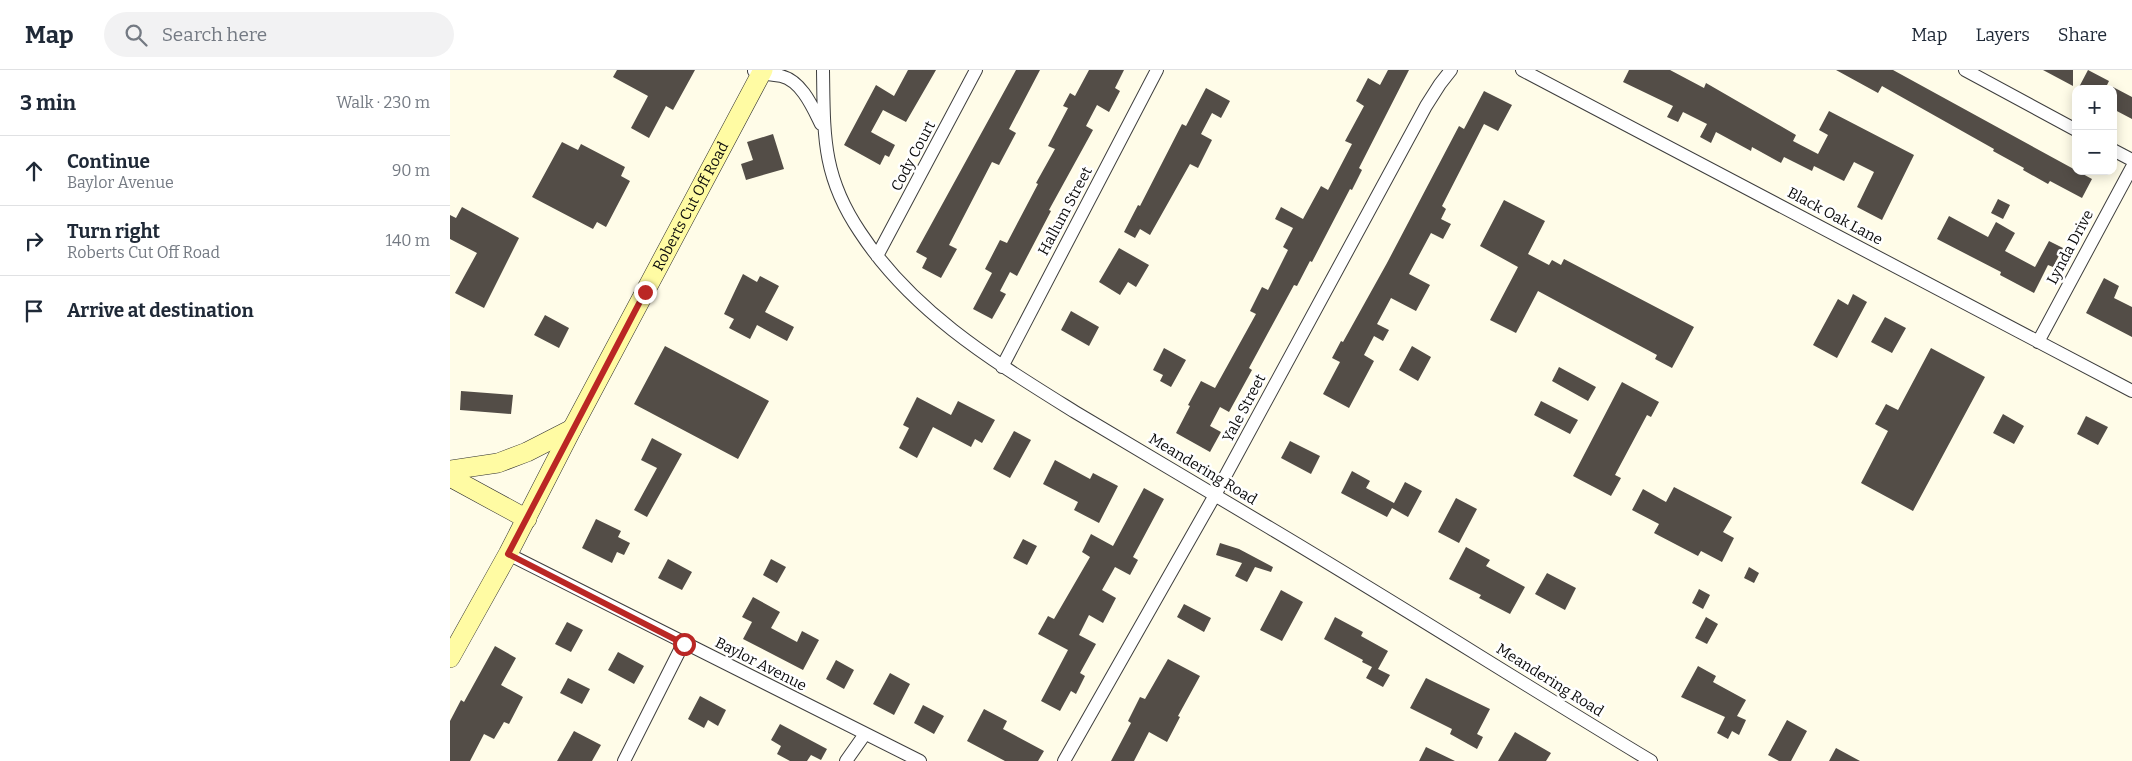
<!DOCTYPE html>
<html lang="en">
<head>
<meta charset="utf-8">
<style>
  body { margin:0; font-family:Bitter,serif; background:#f2f2f3; color:#1f2937 }
  .controls { position:absolute; right:15px; top:15px; display:grid; overflow:hidden; border-radius:10px; box-shadow:0 2px 12px #0003 }
  .controls button { width:45px; height:45px; display:grid; place-items:center; padding:0; border:0; border-bottom:1px solid #e0e1e3; background:#fff; color:#1f2937; font:25px sans-serif }
  .stop { position:absolute; width:15px; height:15px; margin:-11px; border:4px solid #ba2724; border-radius:50%; background:#fff }
  .stop.end { background:#ba2724; border-color:#fff; box-shadow:0 1px 5px #0008 }
  .list { margin:0; padding:0; list-style:none }
  h2 { display:flex; justify-content:space-between; align-items:center; height:65px; margin:0; padding:0 20px; font-size:21px }
  h2 small { font-size:16px; font-weight:400; color:#747a83 }
  .list li { display:grid; grid-template-columns:32px 1fr auto; gap:15px; align-items:center; box-sizing:border-box; height:70px; padding:0 20px; border-top:1px solid #e0e1e3 }
  .list b { display:block; font-size:19px; white-space:nowrap }
  .list p { margin:0; font-size:16px; white-space:nowrap; color:#747a83 }
  .list em { font-size:16px; font-style:normal; color:#747a83 }
  .icon { flex:none; width:28px; height:28px; fill:none; stroke:currentColor; stroke-width:2; stroke-linecap:round; stroke-linejoin:round }
  .map { position:relative; flex:none; width:1682px; height:691px; overflow:hidden }
  header { display:flex; align-items:center; gap:30px; box-sizing:border-box; height:70px; padding:0 25px; background:#fff; border-bottom:1px solid #e0e1e3 }
  header strong { font-size:24px }
  nav { display:flex; gap:28px; margin-inline-start:auto; font-size:18px }
  .search { width:350px; height:45px; background:#f2f2f3; display:flex; align-items:center; gap:12px; box-sizing:border-box; padding:0 18px; border-radius:28px; color:#747a83; font-size:19px }
  main { display:flex }
  aside { flex:1; background:#fff }
  .map>svg:first-child { display:block }
  .building { fill:#534d47 }
  .lines { fill:none; stroke-linecap:round; stroke-linejoin:round }
  .street-casing { stroke:#3e3e3e; stroke-width:14 }
  .secondary-casing { stroke:#2d2d2d; stroke-width:20 }
  .street { stroke:#fff; stroke-width:12 }
  .secondary { stroke:#fffba3; stroke-width:19 }
  .route { stroke:#ba2724; stroke-width:6 }
  .labels { text-anchor:middle; dominant-baseline:central; stroke-width:5; stroke-linejoin:round; paint-order:stroke }
  .street-label { font-size:15px; fill:#0b0b0b; stroke:#fff }
</style>
</head>
<body>
<header>
<strong>Map</strong>
<div class="search"><svg class="icon" aria-label="search" viewBox="0 0 24 24"><circle cx="10" cy="10" r="6"/><path d="M15 15l6 6"/></svg>Search here</div>
<nav><a>Map</a><a>Layers</a><a>Share</a></nav>
</header>
<main>
<aside>
<h2>3 min<small>Walk · 230 m</small></h2>
<ul class="list">
<li><svg class="icon" aria-label="ahead" viewBox="0 0 24 24"><path d="M12 20V5M6 11l6-6 6 6"/></svg><div><b>Continue</b><p>Baylor Avenue</p></div><em>90 m</em></li>
<li><svg class="icon" aria-label="right" viewBox="0 0 24 24"><path d="M7 20v-9h11M14 6l5 5-5 5"/></svg><div><b>Turn right</b><p>Roberts Cut Off Road</p></div><em>140 m</em></li>
<li><svg class="icon" aria-label="arrive" viewBox="0 0 24 24"><path d="M6 21V4h12l-3 4 3 4H6"/></svg><div><b>Arrive at destination</b></div></li>
</ul>
</aside>
<div class="map">
<svg width="1682" height="691" viewBox="0 0 1682 691">
  <rect width="100%" height="100%" fill="#fffce8"/>
  <!-- building -->
  <path class="building" d="M167 0H245L223 40 216 36 199 68 181 58 198 26 163 7Z
    M458 0H486L456 52 433 40 421 62 445 75 439 87 435 85 430 95 394 75 426 15 444 26Z
    M566 0H590L559 59 566 63 549 95 542 92 499 175 507 179 491 208 472 198 477 188 466 182Z
    M639 0H674L665 18 670 21 659 42 647 35 636 56 643 60 599 140 601 141 567 206 560 202 550 221 556 224 542 249 523 239 542 203 535 199 550 170 557 173 588 114 586 113 605 79 598 76 618 38 613 36 620 23 625 26Z
    M938 0H959L909 98 912 100 902 120 900 119 862 192 860 191 847 216 844 215 799 298 802 300 779 342 770 337 760 356 771 362 760 382 726 363 740 336 738 335 751 311 765 318 806 244 800 241 812 217 818 220 838 180 833 177 843 158 825 149 831 137 853 149 871 116 878 120 902 74 895 71 914 36 906 31 918 8 930 15Z
    M1179 0H1220L1254 18 1256 13 1346 65 1343 71 1368 84 1378 65 1369 60 1379 41 1464 85 1432 150 1407 137 1424 102 1404 92 1394 111 1364 96 1362 101 1334 87 1331 93 1302 77 1301 81 1266 62 1261 73 1250 67 1257 54 1233 42 1228 52 1217 47 1223 36 1173 12Z
    M1386 0H1443L1642 109 1632 128 1600 111 1598 114 1573 100 1574 98 1543 81 1544 79 1432 16 1428 23Z
    M1593 0H1623V16Z
    M1638 0 1659 11 1655 19H1628Z
    M1663 17 1682 27V49L1663 39Z
    M756 18 780 31 771 48 762 43 751 64 762 70 748 98 740 94 700 165 690 159 685 168 674 162 688 135 690 136 732 54 736 56Z
    M1034 21 1062 35 1048 61 1034 54 992 136 996 139 991 149 1001 154 993 169 981 163 959 204 980 215 966 241 941 228 927 254 939 260 933 271 924 266 914 285 924 291 899 338 873 324 890 292 882 288 891 271 893 272 937 193 1009 56 1014 59Z
    M323 64 334 99 296 110 291 94 303 90 297 72Z
    M112 72 128 80 131 74 175 97 171 106 180 111 156 157 147 152 143 159 82 127Z
    M1548 129 1560 135 1553 149 1541 143Z
    M1054 130 1095 151 1078 184 1099 195 1102 190 1111 195 1114 189 1244 257 1222 298 1205 289 1207 285 1088 221 1066 263 1040 250 1068 197 1030 176Z
    M12 137 69 168 34 238 5 223 27 183 0 169V145L6 148Z
    M1499 146 1538 167 1546 152 1565 163 1555 181 1585 197 1599 171 1613 178 1603 197 1598 195 1584 223 1550 205 1551 202 1487 169Z
    M669 178 699 195 686 217 678 212 670 225 649 212Z
    M293 204 307 212 310 206 329 216 315 242 344 257 337 271 307 255 300 269 279 258 284 249 274 244Z
    M1654 208 1669 216 1664 228 1682 237V267L1636 243Z
    M1403 224 1417 232 1387 288 1363 275 1388 229 1398 235Z
    M621 241 649 257 639 276 611 260Z
    M95 245 119 258 109 278 84 265Z
    M1435 247 1456 258 1442 283 1421 272Z
    M215 276 319 331 288 389 184 334Z
    M962 276 981 287 968 311 949 300Z
    M714 278 736 290 721 317 710 311 713 305 703 300Z
    M1481 278 1535 307 1463 441 1411 413 1438 361 1425 354 1436 334 1448 340Z
    M1109 297 1146 317 1138 331 1102 311Z
    M1172 312 1209 332 1201 347 1197 345 1165 405 1171 408 1161 426 1123 406Z
    M11 321 63 325 61 344 10 340Z
    M467 327 501 345 508 331 545 350 532 373 525 369 521 377 483 357 467 388 449 378 459 358 453 355Z
    M1091 331 1128 350 1120 364 1084 345Z
    M1553 344 1574 356 1564 374 1543 363Z
    M1636 346 1658 357 1648 375 1627 364Z
    M564 361 581 370 560 408 543 399Z
    M202 368 232 384 197 447 184 440 207 398 191 390Z
    M840 371 870 386 861 404 831 388Z
    M605 390 640 409 643 403 668 416 649 453 624 440 628 432 593 414Z
    M902 401 920 411 916 418 944 433 955 412 972 421 958 447 942 438 937 447 891 423Z
    M1224 417 1282 447 1273 462 1284 468 1272 492 1251 481 1248 486 1204 463 1209 454 1182 440 1193 419 1216 432Z
    M694 418 714 429 683 487 688 490 680 505 665 497 652 520 666 528 653 553 639 545 629 565 646 574 630 603 635 606 626 624 621 621 610 641 591 631 618 580 588 564 598 546 604 549 640 487 632 482 641 464 663 476Z
    M1006 428 1027 439 1009 473 988 462Z
    M146 449 171 461 168 467 180 473 174 485 167 482 162 493 132 478Z
    M573 469 587 476 577 495 563 488Z
    M770 473 789 479 823 497 821 502 805 497 797 512 785 506 792 493 766 485Z
    M1016 477 1040 490 1036 496 1075 517 1060 544 1029 528 1031 525 999 509Z
    M218 489 242 502 232 520 208 508Z
    M321 489 336 497 327 513 313 505Z
    M1299 497 1309 503 1304 513 1294 508Z
    M1097 503 1126 518 1115 540 1085 524Z
    M1249 519 1260 525 1253 539 1242 533Z
    M831 520 853 532 832 571 810 560Z
    M303 527 330 542 321 558 347 572 352 561 369 570 353 600 293 569 302 552 292 547Z
    M734 534 761 548 754 562 727 547Z
    M885 547 913 562 911 566 938 581 928 599 940 605 933 617 916 608 922 597 912 592 913 590 874 569Z
    M1256 547 1268 554 1257 574 1245 568Z
    M117 552 133 560 121 582 105 574Z
    M45 576 66 588 51 615 73 627 59 654 54 652 44 669 34 664 20 691H0V651L11 630 14 632Z
    M168 582 194 596 184 614 158 600Z
    M718 589 750 606 728 646 730 647 717 672 699 662 684 691H661L681 653 678 651 690 627 695 629Z
    M386 590 404 600 394 619 376 609Z
    M1248 596 1266 606 1263 612 1296 630 1287 646 1296 650 1289 665 1282 661 1278 669 1267 663 1275 647 1231 627Z
    M440 603 460 614 444 645 423 634Z
    M118 608 140 619 132 634 110 623Z
    M976 608 1040 639 1027 664 1033 667 1027 679 1000 664 1002 659 960 638Z
    M250 626 276 640 268 656 258 650 254 658 238 649Z
    M473 635 494 646 484 664 464 653Z
    M534 639 557 651 553 659 594 681 588 691H555L517 671Z
    M1337 650 1357 661 1341 691H1329L1318 685Z
    M330 654 377 679 371 690 361 685 357 691H340L327 684 331 676 321 670Z
    M124 661 151 675 142 691H107Z
    M1065 662 1101 683 1096 691H1048Z
    M976 677 1005 691H969Z
    M1386 678 1410 691H1379Z"/>
  <g class="lines">
    <!-- street casing -->
    <g class="street-casing">
      <path id="street" d="M373 0C374 65 372 106 410 162 463 243 545 292 625 342 690 381 755 419 820 458 948 534 1073 614 1201 691
        M1072 0 1682 321
        M1515 0 1626 60
        M304 1C313 5 322 4 331 6 352 11 363 38 371 54
        M1663 80 1682 90
        M427 186 526 0
        M1588 272 1682 97
        M552 297 707 0
        M58 484 470 691
        M174 691 233 574
        M396 691 415 664
        M614 691 765 425 976 36 990 14 1001 0"/>
    </g>
    <!-- secondary casing -->
    <g class="secondary-casing">
      <g id="secondary">
        <path d="M0 400 48 393 77 382 122 359"/>
        <path d="M0 407 77 449"/>
        <path id="s1" d="M0 588 58 484 122 359 313 0"/>
      </g>
    </g>
    <!-- street -->
    <use href="#street" class="street"/>
    <!-- secondary -->
    <use href="#secondary" class="secondary"/>
  </g>
  <g class="lines">
    <!-- route -->
    <path class="route" d="M195 222 58 484 234 574"/>
  </g>
  <g class="labels">
    <!-- street labels -->
    <g class="street-label">
      <text transform="translate(463 86) rotate(-62)">Cody Court</text>
      <text stroke="none"><textPath href="#s1" startOffset="512">Roberts Cut Off Road</textPath></text>
      <text transform="translate(615 141) rotate(-62)">Hallum Street</text>
      <text transform="translate(1385 146) rotate(28)">Black Oak Lane</text>
      <text transform="translate(1620 177) rotate(-62)">Lynda Drive</text>
      <text transform="translate(794 338) rotate(-62)">Yale Street</text>
      <text transform="translate(753 399) rotate(31)">Meandering Road</text>
      <text transform="translate(311 594) rotate(27)">Baylor Avenue</text>
      <text transform="translate(1100 610) rotate(32)">Meandering Road</text>
    </g>
  </g>
</svg>
<div class="controls">
<button>+</button>
<button>−</button>
</div>
<div class="stop" style="left:234px;top:574px"></div>
<div class="stop end" style="left:195px;top:222px"></div>
</div>
</main>
</body>
</html>
